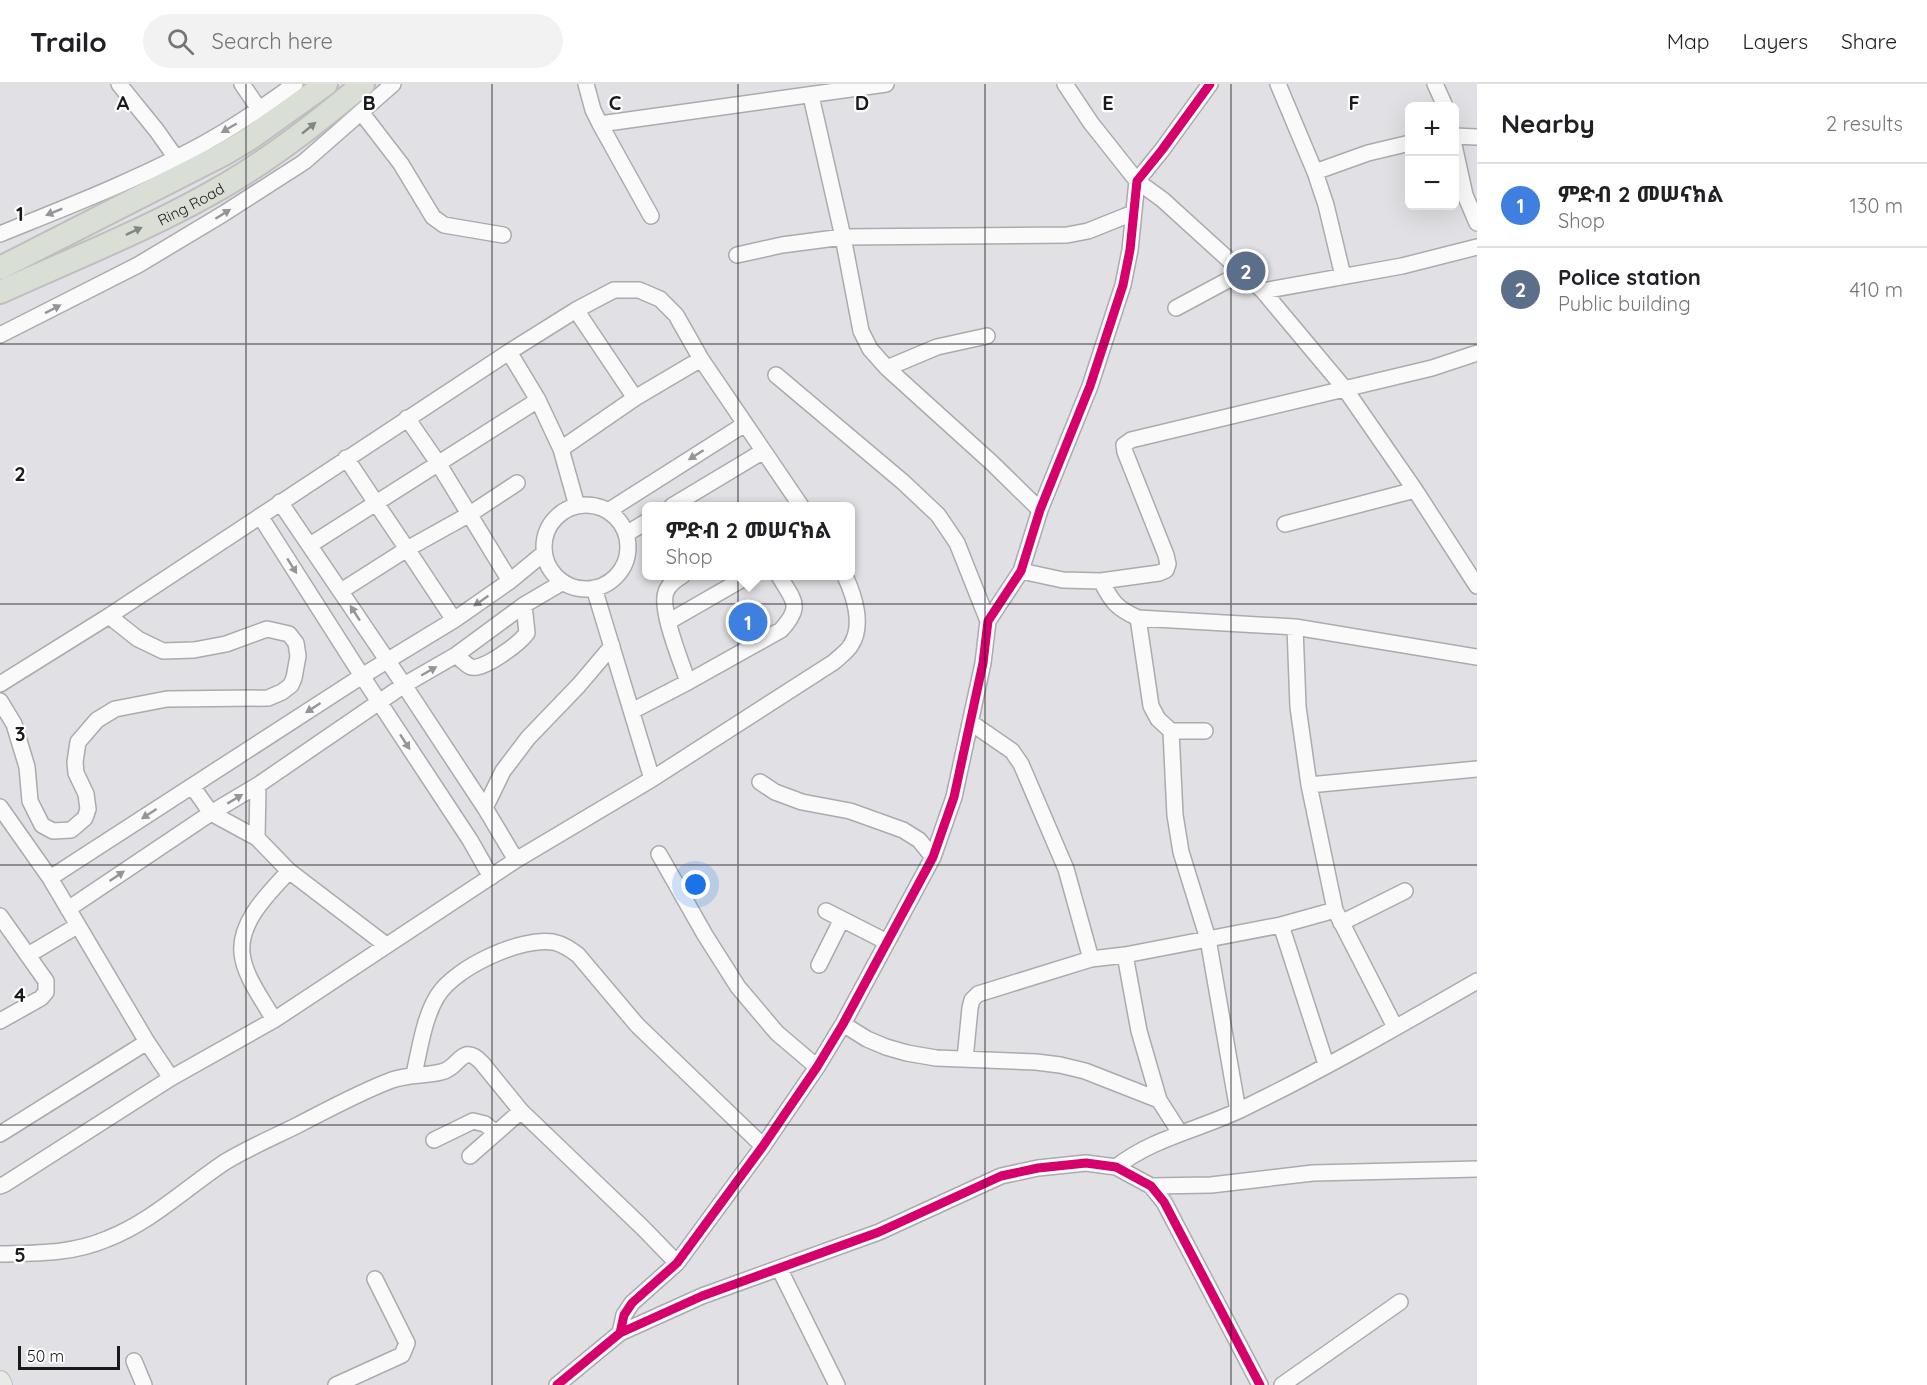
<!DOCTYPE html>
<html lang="en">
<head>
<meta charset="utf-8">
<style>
  body { margin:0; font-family:Quicksand,"Noto Sans Ethiopic",sans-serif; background:#f2f2f2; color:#202124 }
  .controls { position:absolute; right:18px; top:18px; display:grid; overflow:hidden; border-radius:9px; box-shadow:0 6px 24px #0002 }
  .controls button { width:54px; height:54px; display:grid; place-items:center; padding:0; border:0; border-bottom:2px solid #e0e0e0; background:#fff; color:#202124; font:30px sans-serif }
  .scale { position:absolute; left:18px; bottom:15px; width:102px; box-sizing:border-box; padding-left:6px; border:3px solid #1a191c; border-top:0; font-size:16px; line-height:21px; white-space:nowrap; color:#1a191c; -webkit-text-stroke:4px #fff; paint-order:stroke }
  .you { position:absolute; left:696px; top:801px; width:21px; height:21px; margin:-15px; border:4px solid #fff; border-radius:50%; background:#1a73e8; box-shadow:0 0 0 9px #1a73e833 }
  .badge { display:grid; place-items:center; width:39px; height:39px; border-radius:50%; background:#605f62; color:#fff; font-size:20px; font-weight:700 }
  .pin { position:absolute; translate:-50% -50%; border:3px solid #fff; box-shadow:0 2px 6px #0006 }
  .popup { position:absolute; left:642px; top:418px; width:213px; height:78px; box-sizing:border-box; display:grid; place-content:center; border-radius:9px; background:#fff; filter:drop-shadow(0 2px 4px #0005); font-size:20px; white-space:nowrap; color:#757577 }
  .popup b { font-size:22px; color:#202124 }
  .popup::after { content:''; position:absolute; left:50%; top:100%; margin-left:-12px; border:12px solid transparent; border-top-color:#fff }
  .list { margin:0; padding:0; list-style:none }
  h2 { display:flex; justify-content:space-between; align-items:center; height:78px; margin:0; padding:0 24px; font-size:26px }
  h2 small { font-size:20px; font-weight:400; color:#757577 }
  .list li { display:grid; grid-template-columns:39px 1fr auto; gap:18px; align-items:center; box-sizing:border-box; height:84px; padding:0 24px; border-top:2px solid #e0e0e0 }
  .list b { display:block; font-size:22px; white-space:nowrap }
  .list p { margin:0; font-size:20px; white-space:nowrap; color:#757577 }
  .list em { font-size:20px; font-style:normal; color:#757577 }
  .icon { flex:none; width:33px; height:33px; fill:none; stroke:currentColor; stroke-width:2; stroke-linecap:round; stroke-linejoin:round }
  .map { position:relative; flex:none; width:1477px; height:1301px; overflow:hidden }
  header { display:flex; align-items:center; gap:36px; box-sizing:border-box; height:84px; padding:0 30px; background:#fff; border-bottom:2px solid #e0e0e0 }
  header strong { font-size:28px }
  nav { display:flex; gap:33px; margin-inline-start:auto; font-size:21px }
  .search { width:420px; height:54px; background:#f2f2f2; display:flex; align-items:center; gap:15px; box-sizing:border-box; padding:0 21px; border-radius:33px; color:#757577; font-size:22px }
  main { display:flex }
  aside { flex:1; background:#fff }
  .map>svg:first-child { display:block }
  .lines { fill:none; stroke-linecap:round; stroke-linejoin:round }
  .minor-casing { stroke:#ababae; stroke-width:18 }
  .major-casing { stroke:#bebebf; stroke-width:22 }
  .highway-casing { stroke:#bebebf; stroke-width:26 }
  .minor { stroke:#fafafb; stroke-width:15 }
  .major { stroke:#e8eae5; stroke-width:20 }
  .highway { stroke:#dadfd6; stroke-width:22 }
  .cycleway-casing { stroke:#fff; stroke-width:13 }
  .cycleway { stroke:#d6006c; stroke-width:9 }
  .oneway { fill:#959597 }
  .oneway2 { fill:#848682 }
  .grid { fill:none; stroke:#1a191c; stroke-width:1.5; stroke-opacity:0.55 }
  .labels { text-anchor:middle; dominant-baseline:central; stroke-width:4.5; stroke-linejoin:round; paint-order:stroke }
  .street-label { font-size:15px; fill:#1a191c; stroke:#fff }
  .grid-label { font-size:20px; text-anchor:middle; font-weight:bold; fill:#1a191c; stroke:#fff; stroke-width:4.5; stroke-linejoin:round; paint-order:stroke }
</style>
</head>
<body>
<header>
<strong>Trailo</strong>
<div class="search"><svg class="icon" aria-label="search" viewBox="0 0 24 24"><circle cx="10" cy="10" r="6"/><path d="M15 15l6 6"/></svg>Search here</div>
<nav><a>Map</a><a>Layers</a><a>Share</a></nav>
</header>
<main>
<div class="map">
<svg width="1477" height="1301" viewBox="0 0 1477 1301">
  <rect width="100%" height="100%" fill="#e1e1e5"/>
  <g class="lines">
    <!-- minor casing -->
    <g class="minor-casing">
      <path id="minor" d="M119 0 157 47 176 74
        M242 0 259 25
        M586 0 593 26 600 40 886 0
        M1065 0 1091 39 1137 97 1163 116 1263 207 1345 305 1415 406 1477 502
        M1278 0 1315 88 1326 121 1343 192
        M1435 0 1445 22
        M811 12 843 153 861 247 870 265 887 284 992 379 1040 426
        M361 28 401 80 433 133 444 141 503 151
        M600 40 651 132
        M1454 52 1477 53
        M1454 61 1465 111 1477 139
        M1315 88 1368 69 1410 59
        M0 150C64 124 129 99 190 67 227 48 262 24 295 0
        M737 171 782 161 843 153 1067 151 1088 147 1133 129
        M1263 207 1402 182 1477 163
        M1176 224 1243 188
        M0 251 138 181 223 130 304 78 393 0
        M509 268 538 316
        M887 284 937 263 987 252
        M776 291 903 398 938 431 957 459 988 537
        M635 314 701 275
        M407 334 438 379 510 497
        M561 365 635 314 576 226
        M346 374 376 419 538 316 561 365 577 422
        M280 418 404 601 485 724 516 776
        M544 463a42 42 0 1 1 84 0a42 42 0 1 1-84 0Z
        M672 422 762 368
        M608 427 745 340
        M260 432 362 592 470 756 491 793
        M1285 440 1415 406
        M626 450 646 438
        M310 461 376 419 407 465 470 430 517 399
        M1021 487 1063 496 1101 497C1112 518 1116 524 1138 534L1295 543 1477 573
        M1101 497 1159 489 1166 486 1168 480 1166 471 1125 368 1124 361 1131 356 1432 284 1477 269
        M594 504 652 695
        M341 507 407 465 454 536
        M1138 534 1151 622 1158 635 1171 647 1175 731 1181 768 1208 855 1238 1027
        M668 538 748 492
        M1295 543 1298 623 1309 701 1477 685
        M456 571C460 574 466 581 471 583 483 587 520 559 527 549L524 521
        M688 598 781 546C803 522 794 517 779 492
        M0 600 109 532 509 268 576 226 614 206H639L660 215 676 231 701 275 801 422
        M0 617 14 640 27 683 30 717 42 741 53 747 71 746 85 734 88 725 86 710 76 689 75 678 78 658 97 636 115 625 167 615 268 614 282 608 291 601 294 594 298 572 296 559 289 550 267 545 226 560 194 566 163 567 138 555 109 532
        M632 627 688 598C682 580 659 525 666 508 669 500 675 496 682 492
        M970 638 1012 667 1021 680 1066 785 1091 875
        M1171 647H1205
        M760 698 775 708 802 718 850 727 903 746 919 756 933 773
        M192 702 211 729 257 754 289 787C269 809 239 837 242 869 244 892 263 916 274 936
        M0 723 50 794 147 958 171 994
        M485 724 503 687 528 654 579 601 612 562
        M257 754 258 701
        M659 770 705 851 738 903 777 949 817 983
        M289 787 386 861
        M50 794 362 592 454 536 510 497 544 469
        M68 825 211 729 258 701 404 601 456 571 524 521 563 498
        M1335 826 1395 943
        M826 827 887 858
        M0 832 46 897V908L41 914 0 937
        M1341 839 1405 807
        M1281 841 1335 826 1309 701
        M28 871 77 842
        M1125 871 1281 841 1326 980
        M819 881 842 835
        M843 940 867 955 886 963 907 969 936 974 1036 978 1060 981 1085 987 1159 1016 1180 1049
        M965 975 970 924 972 916 978 910 1091 875 1125 871 1139 947 1159 1016
        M414 990C420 964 424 933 438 911 456 883 521 853 553 858 563 860 570 865 578 871L637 941 763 1062
        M0 1050 147 958
        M434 1056 473 1037 485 1040 496 1049
        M470 1072 521 1027
        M1116 1083C1153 1054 1198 1046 1240 1026 1321 987 1399 942 1477 897
        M0 1102 5 1100 171 994 274 936 516 776 652 695 834 578C839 573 848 567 851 561 864 541 854 511 845 492
        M1151 1102 1211 1101 1313 1089 1477 1085
        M0 1170C37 1169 72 1170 107 1155 151 1138 186 1104 225 1078 248 1064 274 1053 298 1041 329 1025 360 1008 392 996 409 990 425 992 441 988 459 985 462 957 482 979L521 1027 643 1144 677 1179
        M779 1184 837 1301
        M620 1249 624 1231 632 1219 677 1179 763 1062 817 983 843 940 933 773 954 713 983 579 988 537 1021 487 1040 426 1090 302 1123 201 1130 166 1137 97 1162 66 1210 0
        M134 1277 144 1301
        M336 1301 402 1271 407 1259 375 1195
        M557 1301 620 1249 702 1212 879 1148 1001 1092 1038 1084 1086 1079 1116 1083 1151 1102 1164 1118 1260 1301
        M1282 1301 1400 1218"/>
    </g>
    <!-- major casing -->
    <g class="major-casing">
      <path id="major" d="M0 1297 2 1301"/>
    </g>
    <!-- highway casing -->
    <g class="highway-casing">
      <g id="highway">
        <path d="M0 184 222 71 249 55 326 0"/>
        <path id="s1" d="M0 208C75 174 156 142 227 100 276 71 320 36 363 0"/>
      </g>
    </g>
    <!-- minor -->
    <use href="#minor" class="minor"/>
    <!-- major -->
    <use href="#major" class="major"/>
    <!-- highway -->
    <use href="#highway" class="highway"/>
    <!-- cycleway casing -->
    <g class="cycleway-casing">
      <path id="cycleway" d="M620 1249 624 1231 632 1219 677 1179 763 1062 817 983 843 940 933 773 954 713 983 579 988 537 1021 487 1040 426 1090 302 1123 201 1130 166 1137 97 1162 66 1210 0
        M557 1301 620 1249 702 1212 879 1148 1001 1092 1038 1084 1086 1079 1116 1083 1151 1102 1164 1118 1260 1301"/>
    </g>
    <!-- cycleway -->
    <use href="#cycleway" class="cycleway"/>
  </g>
  <!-- one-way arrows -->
  <defs><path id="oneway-solid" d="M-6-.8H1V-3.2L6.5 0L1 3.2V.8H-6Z" transform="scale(1.5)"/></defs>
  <g class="oneway">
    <use href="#oneway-solid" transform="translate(229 44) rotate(150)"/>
    <use href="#oneway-solid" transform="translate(54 128) rotate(158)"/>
    <use href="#oneway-solid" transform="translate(223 130) rotate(-32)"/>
    <use href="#oneway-solid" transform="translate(53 225) rotate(-27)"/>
    <use href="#oneway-solid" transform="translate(696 371) rotate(148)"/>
    <use href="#oneway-solid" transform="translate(292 482) rotate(58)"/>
    <use href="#oneway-solid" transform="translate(481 517) rotate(145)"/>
    <use href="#oneway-solid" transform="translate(355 529) rotate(-123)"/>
    <use href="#oneway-solid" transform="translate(429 587) rotate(-30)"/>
    <use href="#oneway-solid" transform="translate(313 624) rotate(147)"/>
    <use href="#oneway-solid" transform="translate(405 658) rotate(57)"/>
    <use href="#oneway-solid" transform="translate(235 715) rotate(-31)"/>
    <use href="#oneway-solid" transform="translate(149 730) rotate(147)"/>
    <use href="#oneway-solid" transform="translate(117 792) rotate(-34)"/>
  </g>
  <g class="oneway2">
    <use href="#oneway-solid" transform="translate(309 44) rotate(-39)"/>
    <use href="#oneway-solid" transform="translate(134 147) rotate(-25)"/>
  </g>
  <!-- grid -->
  <path class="grid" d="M246 0V1301M492 0V1301M738 0V1301M985 0V1301M1231 0V1301M0 260H1477M0 520H1477M0 781H1477M0 1041H1477"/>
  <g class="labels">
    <!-- street labels -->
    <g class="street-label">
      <text stroke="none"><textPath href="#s1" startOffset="210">Ring Road</textPath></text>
    </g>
  </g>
  <g class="grid-label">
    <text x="123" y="26">A</text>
    <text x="369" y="26">B</text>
    <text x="615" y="26">C</text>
    <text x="862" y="26">D</text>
    <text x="1108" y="26">E</text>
    <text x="1354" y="26">F</text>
    <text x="20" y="137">1</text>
    <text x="20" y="397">2</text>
    <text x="20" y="657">3</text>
    <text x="20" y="918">4</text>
    <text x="20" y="1178">5</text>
  </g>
</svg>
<div class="controls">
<button>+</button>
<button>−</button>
</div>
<div class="scale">50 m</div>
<div class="you"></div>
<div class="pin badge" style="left:748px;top:538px;background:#3f7fe0">1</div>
<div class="popup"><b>ምድብ 2 መሠናክል</b>Shop</div>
<div class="pin badge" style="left:1246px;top:187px;background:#5c6f8a">2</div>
</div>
<aside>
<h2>Nearby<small>2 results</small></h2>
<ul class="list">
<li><span class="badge" style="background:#3f7fe0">1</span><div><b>ምድብ 2 መሠናክል</b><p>Shop</p></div><em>130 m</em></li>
<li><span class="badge" style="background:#5c6f8a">2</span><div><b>Police station</b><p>Public building</p></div><em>410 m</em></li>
</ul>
</aside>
</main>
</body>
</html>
